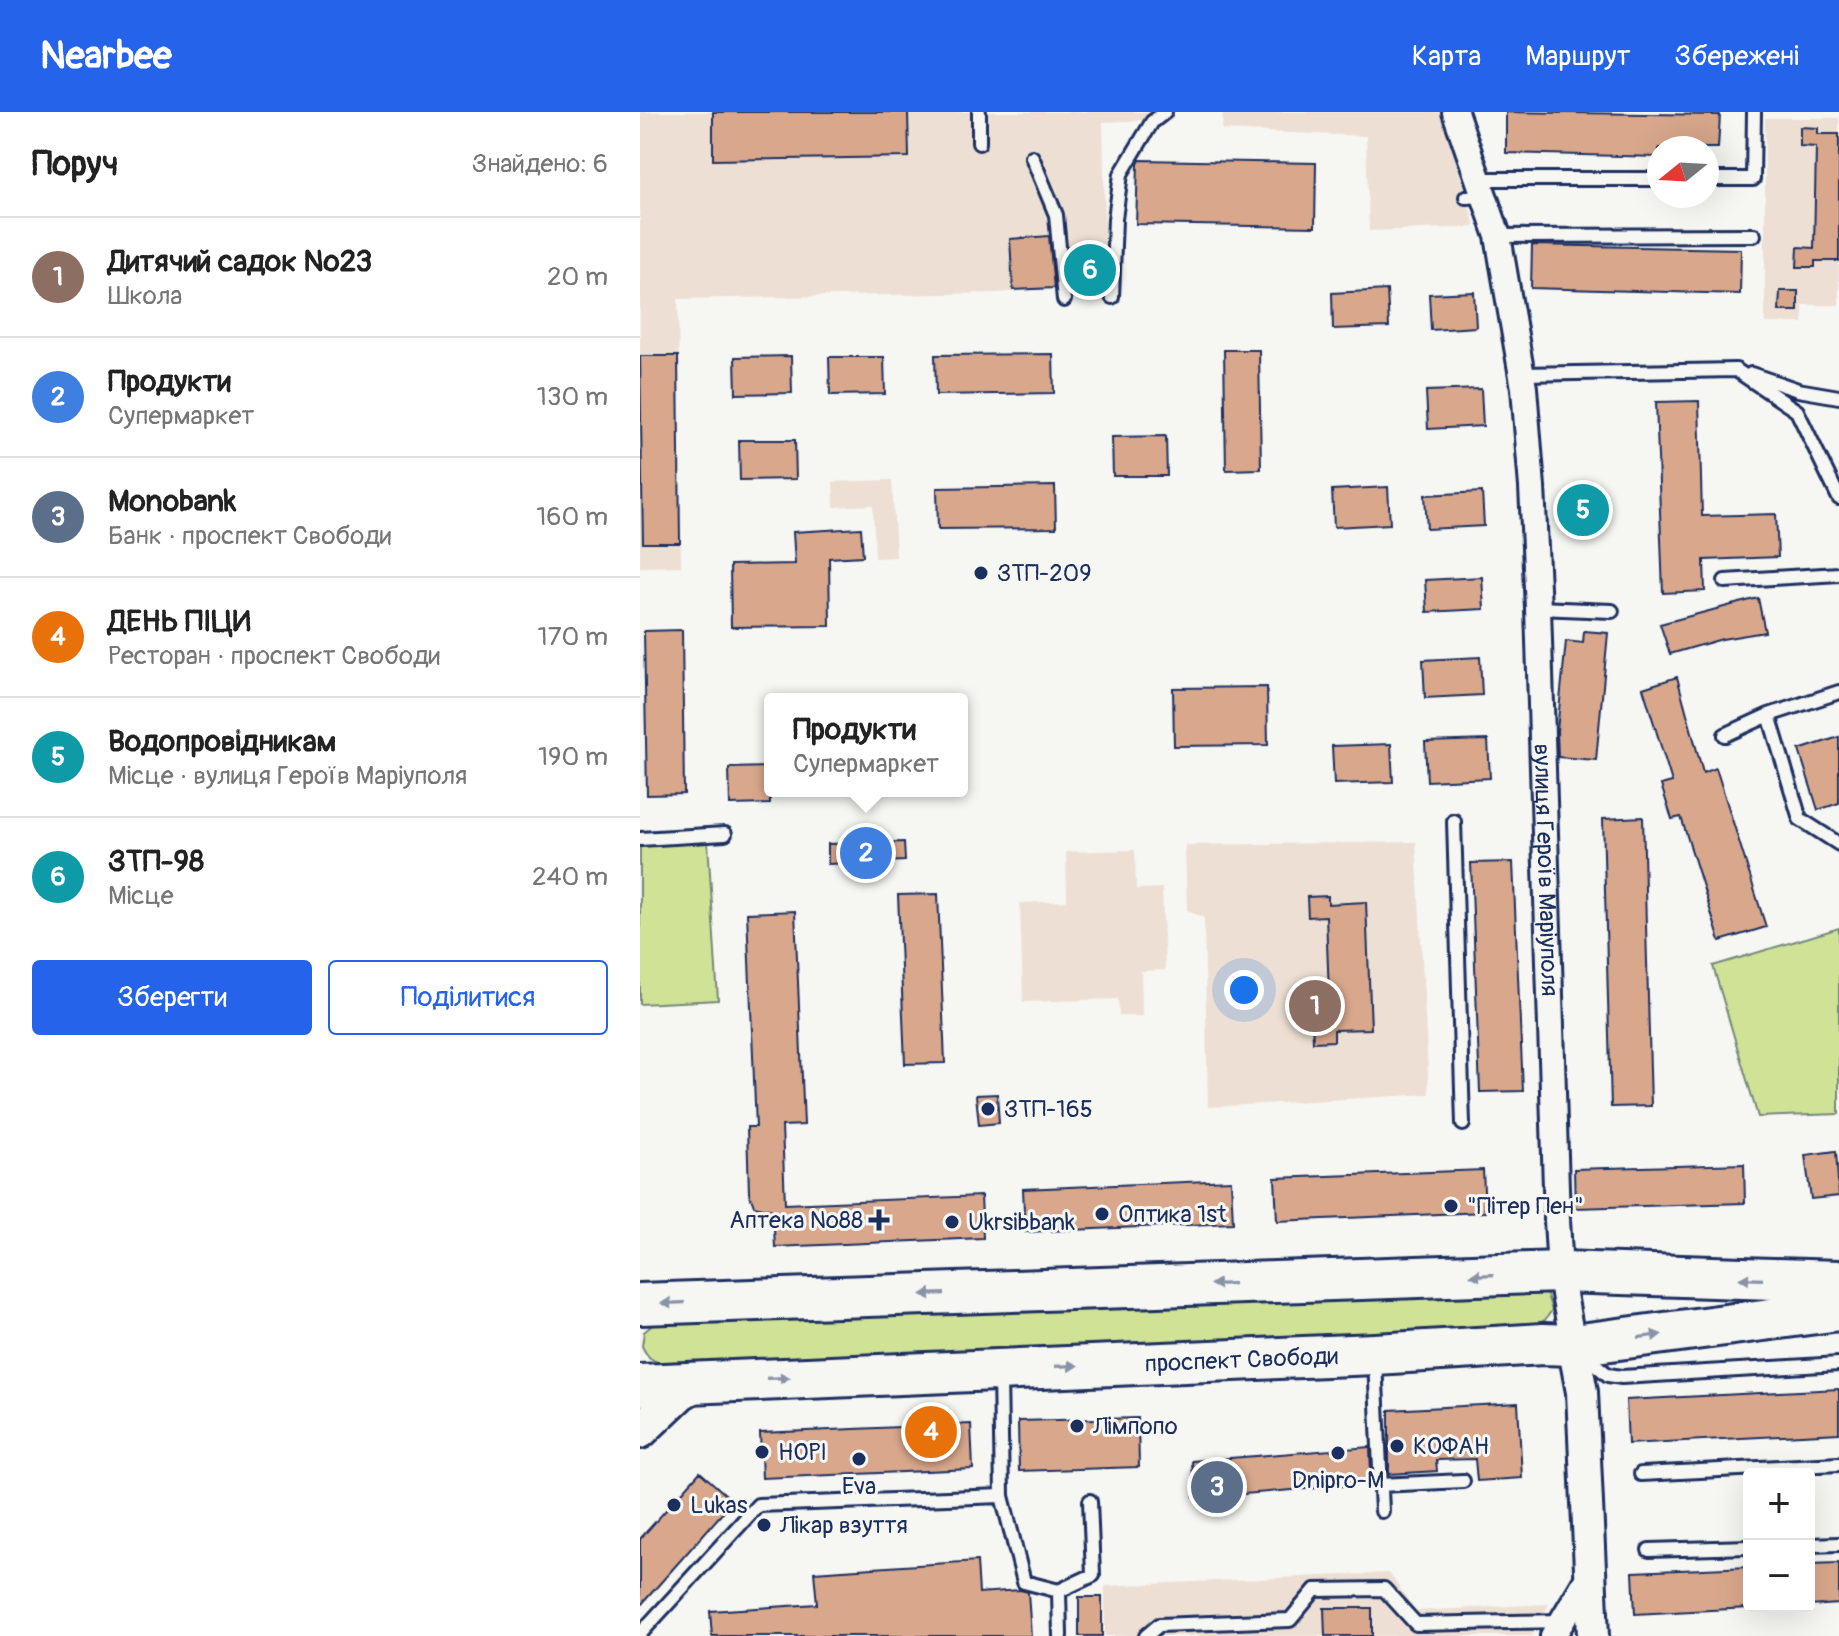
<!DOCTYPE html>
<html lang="uk">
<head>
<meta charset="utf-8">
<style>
  body { margin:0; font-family:Pangolin,sans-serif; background:#f2f2f2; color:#222 }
  .controls { position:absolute; right:24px; bottom:24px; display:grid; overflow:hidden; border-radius:8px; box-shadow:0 8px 32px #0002 }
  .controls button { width:72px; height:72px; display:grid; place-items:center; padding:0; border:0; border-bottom:2px solid #e0e0e0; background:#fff; color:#222; font:40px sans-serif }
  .compass { position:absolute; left:1007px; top:24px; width:72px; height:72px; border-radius:50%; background:#fff; box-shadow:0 8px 32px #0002; rotate:252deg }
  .you { position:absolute; left:604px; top:878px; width:28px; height:28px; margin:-20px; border:6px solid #fff; border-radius:50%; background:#1a73e8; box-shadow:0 0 0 12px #1a73e833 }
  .badge { display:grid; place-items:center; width:52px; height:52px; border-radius:50%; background:#2563eb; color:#fff; font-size:26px; font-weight:700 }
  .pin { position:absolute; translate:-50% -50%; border:4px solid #fff; box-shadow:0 2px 8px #0006 }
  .popup { position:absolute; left:124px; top:581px; width:204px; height:104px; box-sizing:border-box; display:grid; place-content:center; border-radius:8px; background:#fff; filter:drop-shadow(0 2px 6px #0005); font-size:26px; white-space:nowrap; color:#767676 }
  .popup b { font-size:30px; color:#222 }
  .popup::after { content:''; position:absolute; left:50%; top:100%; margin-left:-16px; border:16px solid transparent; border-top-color:#fff }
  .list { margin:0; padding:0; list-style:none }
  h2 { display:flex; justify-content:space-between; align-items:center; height:104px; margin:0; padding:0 32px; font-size:34px }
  h2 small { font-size:26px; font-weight:400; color:#767676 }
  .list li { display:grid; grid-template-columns:52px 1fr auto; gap:24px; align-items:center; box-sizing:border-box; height:120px; padding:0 32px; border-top:2px solid #e0e0e0 }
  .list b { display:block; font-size:30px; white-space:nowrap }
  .list p { margin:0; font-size:26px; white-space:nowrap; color:#767676 }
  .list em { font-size:26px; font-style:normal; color:#767676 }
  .actions { display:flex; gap:16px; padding:24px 32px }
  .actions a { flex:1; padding:18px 0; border:2px solid #2563eb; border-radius:8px; text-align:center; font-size:28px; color:#2563eb }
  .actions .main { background:#2563eb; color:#fff }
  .map { position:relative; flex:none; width:1199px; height:1524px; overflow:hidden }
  header { display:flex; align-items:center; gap:48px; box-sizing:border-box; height:112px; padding:0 40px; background:#2563eb; color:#fff }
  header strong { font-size:38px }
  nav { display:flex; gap:44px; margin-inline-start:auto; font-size:28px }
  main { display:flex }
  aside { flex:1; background:#fff }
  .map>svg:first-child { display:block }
  .built { fill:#eddfd3 }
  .green { fill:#d0e296; stroke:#76887a; stroke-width:2 }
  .building { fill:#d9a88c; stroke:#1b2f5e; stroke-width:2 }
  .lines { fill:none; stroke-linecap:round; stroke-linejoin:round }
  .service-casing { stroke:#1b2f5e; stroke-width:18 }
  .minor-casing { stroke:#1b2f5e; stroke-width:30 }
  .tertiary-casing { stroke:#1b2f5e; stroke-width:36 }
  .secondary-casing { stroke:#1b2f5e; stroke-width:40 }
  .trunk-casing { stroke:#1b2f5e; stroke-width:46 }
  .service { stroke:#f6f6f2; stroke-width:12 }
  .minor { stroke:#f6f6f2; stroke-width:24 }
  .tertiary { stroke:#f6f6f2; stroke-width:30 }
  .secondary { stroke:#f6f6f2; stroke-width:34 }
  .trunk { stroke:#f6f6f2; stroke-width:40 }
  .oneway { fill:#8892a8 }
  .poi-dot { fill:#1b2f5e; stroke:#f6f6f2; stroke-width:3 }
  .labels { text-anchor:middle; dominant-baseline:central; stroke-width:6; stroke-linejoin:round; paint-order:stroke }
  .poi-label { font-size:24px; fill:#1b2f5e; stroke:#f6f6f2; text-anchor:start }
  .street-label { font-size:24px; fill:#1b2f5e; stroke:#f6f6f2 }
</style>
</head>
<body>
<header>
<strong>Nearbee</strong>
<nav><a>Карта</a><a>Маршрут</a><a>Збережені</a></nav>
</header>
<main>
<aside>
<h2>Поруч<small>Знайдено: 6</small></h2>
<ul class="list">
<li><span class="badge" style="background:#8d6e63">1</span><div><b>Дитячий садок №23</b><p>Школа</p></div><em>20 m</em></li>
<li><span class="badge" style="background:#3f7fe0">2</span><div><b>Продукти</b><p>Супермаркет</p></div><em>130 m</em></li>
<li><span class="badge" style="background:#5c6f8a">3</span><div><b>Monobank</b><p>Банк · проспект Свободи</p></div><em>160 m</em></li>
<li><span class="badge" style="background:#e8710a">4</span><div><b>ДЕНЬ ПІЦИ</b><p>Ресторан · проспект Свободи</p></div><em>170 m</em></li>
<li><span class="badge" style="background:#0f9aa8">5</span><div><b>Водопровідникам</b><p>Місце · вулиця Героїв Маріуполя</p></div><em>190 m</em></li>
<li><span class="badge" style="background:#0f9aa8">6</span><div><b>ЗТП-98</b><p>Місце</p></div><em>240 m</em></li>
</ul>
<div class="actions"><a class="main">Зберегти</a><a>Поділитися</a></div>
</aside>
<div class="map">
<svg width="1199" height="1524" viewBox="0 0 1199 1524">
  <rect width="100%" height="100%" fill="#f6f6f2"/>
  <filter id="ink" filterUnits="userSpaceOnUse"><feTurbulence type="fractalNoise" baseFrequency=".0125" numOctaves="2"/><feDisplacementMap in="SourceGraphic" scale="16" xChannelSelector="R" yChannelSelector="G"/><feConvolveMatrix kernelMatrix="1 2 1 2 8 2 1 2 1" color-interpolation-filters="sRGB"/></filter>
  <g filter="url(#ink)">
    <!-- built -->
    <path class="built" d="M0 0H507V8L463 10 466 173 356 181 38 187 41 454 0 455Z
      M583 0H802L835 115 729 119 726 24 582 18Z
      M1125 6H1199V193H1163V211H1125Z
      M252 368 256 445 235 446 233 393 194 395 193 370Z
      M776 730 789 982 568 995 564 806 547 798 545 733Z
      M495 738 496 777 522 776 525 858 501 859 502 904H479L478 887 383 890 380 791 427 789 426 740Z
      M749 1461 776 1499 909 1492 892 1524H465V1474Z"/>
    <!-- green -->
    <path class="green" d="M68 730 78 888 0 892V734Z
      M1199 816V1002L1118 1005 1073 854Z
      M905 1178 912 1198 905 1208 891 1215 25 1251C13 1251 7 1245 2 1234L4 1220 16 1210Z"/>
    <!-- building -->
    <path class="building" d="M73 0H268L269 45 73 48Z
      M866 0 1080 3 1078 36H1019V45L866 41Z
      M1160 15 1178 16V22H1199V149H1175V155H1157L1158 135 1174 136 1176 35 1160 34Z
      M500 48 676 51 675 115 496 112 498 52Z
      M409 124 414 176 373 178 370 127Z
      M892 133 1101 137 1100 182 891 176Z
      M429 143H465L463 173 432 175Z
      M747 178 749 215 693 217 692 181Z
      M1140 179H1158V199H1139Z
      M834 180 836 215 791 218 789 182Z
      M584 238H619L621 357 586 358Z
      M413 242 414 281 296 283 295 243Z
      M0 244H38L40 431H3Z
      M151 244 152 281 96 282 95 245Z
      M189 245H244L245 282 190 283Z
      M841 277 843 314 788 317 786 279Z
      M1059 289 1062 404 1136 402 1138 445 1064 448 1065 479 1023 481 1016 290Z
      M526 324 527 364H473L472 325Z
      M99 328H155L156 367 100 368Z
      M415 374 416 416 298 417 297 376Z
      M748 375 750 412 694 415 692 378Z
      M842 380 844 414 787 417 785 383Z
      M221 416 223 444 189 446 190 514 91 515 90 453 155 452 153 420Z
      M842 465 844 497 787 500 785 468Z
      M1118 486 1125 520 1082 527 1030 542 1020 512Z
      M42 518 44 682 7 683 4 519Z
      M944 519 968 521 956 648 918 645 917 619 926 529 943 531Z
      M840 545 842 583 785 586 783 548Z
      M1037 565 1063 661 1076 656 1126 815 1080 829 1041 705 1032 707 1021 673 1032 670 1003 576Z
      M627 575 628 633 534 634 533 576Z
      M1199 625V691L1178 698 1159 638Z
      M848 628 850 666 787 669 785 630Z
      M751 632 753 670 694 672 692 634Z
      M130 655V692L90 693 89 656Z
      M1003 705 1011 994 971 995 963 707Z
      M264 730 265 749 188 752V732Z
      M873 750 883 979 840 980 831 751Z
      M298 782 305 951 265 952 258 783Z
      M688 784V792L726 790 731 917 694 918V929L673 930 672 909H690L686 804 668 805 667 785Z
      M155 799 164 1013 142 1014 145 1092 341 1084 343 1126 135 1135 133 1098 114 1094 109 1081 107 1015H116L107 801Z
      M357 982 359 1011 339 1013 336 983Z
      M1196 1039 1199 1084 1171 1087 1165 1043Z
      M1104 1052 1105 1091 935 1096 934 1057Z
      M843 1058 845 1100 637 1109 635 1066Z
      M591 1068 593 1111 385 1120 383 1077Z
      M1199 1277V1321L988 1332 986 1288Z
      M878 1291 882 1366 837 1369 835 1347 796 1348 797 1359 749 1362V1298Z
      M498 1306 499 1355 379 1359 378 1309Z
      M331 1312 333 1357 122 1366 120 1321Z
      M730 1335 731 1363H727L728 1372 554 1386 552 1349Z
      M60 1360 93 1389 0 1494V1427Z
      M337 1449 339 1481 380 1478 388 1480 391 1524H72L70 1499 177 1492 174 1460Z
      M1199 1451V1492L1169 1494V1452Z
      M1109 1455V1496L995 1502 993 1460Z
      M439 1485H462V1524H439Z
      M684 1496H732V1524H685Z"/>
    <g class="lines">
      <!-- service casing -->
      <g class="service-casing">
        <path id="service" d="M339 31V0
          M392 45 416 103 424 188
          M841 67H1019
          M1067 67H1113L1114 0
          M826 85 846 84
          M858 124 1114 123
          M472 185 475 107 481 62 512 10 525 0
          M882 262 1096 258 1157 299 1199 386
          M1111 262 1158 278 1199 285
          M1085 469 1199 462
          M898 496 972 499
          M1129 603 1160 707 1199 732
          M1085 623 1129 603 1199 580
          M814 709 823 1012
          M0 727 85 722
          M943 1242 968 1263 982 1265 1199 1252
          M735 1249 742 1399
          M360 1263 362 1384
          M1001 1362 1199 1352
          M740 1373 823 1369
          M1169 1433 1199 1432
          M1009 1438 1109 1435
          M0 1522 118 1393 362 1384 384 1470 419 1479
          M420 1524 419 1479 453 1463 450 1389
          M506 1524 519 1513 650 1508 675 1478 744 1477 776 1512 922 1509"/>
      </g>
      <!-- minor casing -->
      <g class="minor-casing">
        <g id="minor">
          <path id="s1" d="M815 0 858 124 884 276 892 375 898 496 917 1108 920 1160 933 1233"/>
          <path d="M913 1524 949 1464"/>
        </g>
      </g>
      <!-- tertiary casing -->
      <g class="tertiary-casing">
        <path id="tertiary" d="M933 1233 942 1280 953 1524"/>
      </g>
      <!-- secondary casing -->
      <g class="secondary-casing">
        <path id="secondary" d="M0 1319 41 1280 61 1269"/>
      </g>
      <!-- trunk casing -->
      <g class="trunk-casing">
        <g id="trunk">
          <path d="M0 1192 920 1160 1199 1169"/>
          <path id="s2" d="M0 1273 735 1242 903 1232 933 1233 1199 1198"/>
        </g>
      </g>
      <!-- service -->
      <use href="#service" class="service"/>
      <!-- minor -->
      <use href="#minor" class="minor"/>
      <!-- tertiary -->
      <use href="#tertiary" class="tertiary"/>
      <!-- secondary -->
      <use href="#secondary" class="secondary"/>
      <!-- trunk -->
      <use href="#trunk" class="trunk"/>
    </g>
    <!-- one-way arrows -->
    <defs><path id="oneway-solid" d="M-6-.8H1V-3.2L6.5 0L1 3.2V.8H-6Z" transform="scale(2)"/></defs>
    <g class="oneway">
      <use href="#oneway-solid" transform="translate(842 1163) rotate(178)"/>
      <use href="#oneway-solid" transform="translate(1111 1167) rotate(-178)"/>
      <use href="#oneway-solid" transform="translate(582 1172) rotate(178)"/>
      <use href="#oneway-solid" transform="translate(293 1182) rotate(178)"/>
      <use href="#oneway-solid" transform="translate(33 1191) rotate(178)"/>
      <use href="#oneway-solid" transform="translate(1010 1224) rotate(-8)"/>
      <use href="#oneway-solid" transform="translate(426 1254) rotate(-2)"/>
      <use href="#oneway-solid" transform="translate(138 1266) rotate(-2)"/>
    </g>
  </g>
  <!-- markers -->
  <g class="poi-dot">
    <circle cx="341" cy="461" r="8"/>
    <circle cx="348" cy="997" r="8"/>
    <circle cx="811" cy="1094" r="8"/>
    <circle cx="462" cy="1102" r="8"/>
    <path d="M235 1096h8v8h8v8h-8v8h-8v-8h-8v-8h8z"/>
    <circle cx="312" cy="1110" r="8"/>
    <circle cx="437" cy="1314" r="8"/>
    <circle cx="757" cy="1334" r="8"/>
    <circle cx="122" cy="1340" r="8"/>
    <circle cx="698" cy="1341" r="8"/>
    <circle cx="219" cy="1347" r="8"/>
    <circle cx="34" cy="1393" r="8"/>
    <circle cx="124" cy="1413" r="8"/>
  </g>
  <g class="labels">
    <!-- poi labels -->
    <g class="poi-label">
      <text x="357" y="461">ЗТП-209</text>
      <text x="364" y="997">ЗТП-165</text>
      <text x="827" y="1094">"Пітер Пен"</text>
      <text x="478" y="1102">Оптика 1st</text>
      <text x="223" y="1108" text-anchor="end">Аптека №88</text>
      <text x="328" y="1110">Ukrsibbank</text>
      <text x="453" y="1314">Лімпопо</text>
      <text x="773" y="1334">КОФАН</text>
      <text x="138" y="1340">НОРІ</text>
      <text x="698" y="1368" text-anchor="middle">Dnipro-M</text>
      <text x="219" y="1374" text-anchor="middle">Eva</text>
      <text x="50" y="1393">Lukas</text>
      <text x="140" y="1413">Лікар взуття</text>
    </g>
    <!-- street labels -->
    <g class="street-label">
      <text stroke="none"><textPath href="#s1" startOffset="768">вулиця Героїв Маріуполя</textPath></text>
      <text stroke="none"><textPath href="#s2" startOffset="602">проспект Свободи</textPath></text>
    </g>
  </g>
</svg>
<div class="controls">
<button>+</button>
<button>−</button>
</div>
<svg class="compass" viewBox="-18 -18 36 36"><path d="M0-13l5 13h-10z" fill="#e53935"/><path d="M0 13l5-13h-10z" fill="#767676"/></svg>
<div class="you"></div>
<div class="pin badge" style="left:675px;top:894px;background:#8d6e63">1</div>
<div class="pin badge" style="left:226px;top:741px;background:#3f7fe0">2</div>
<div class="popup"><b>Продукти</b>Супермаркет</div>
<div class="pin badge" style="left:577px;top:1375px;background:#5c6f8a">3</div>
<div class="pin badge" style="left:291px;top:1320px;background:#e8710a">4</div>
<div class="pin badge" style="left:943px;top:398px;background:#0f9aa8">5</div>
<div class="pin badge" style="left:450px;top:158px;background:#0f9aa8">6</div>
</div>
</main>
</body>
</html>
